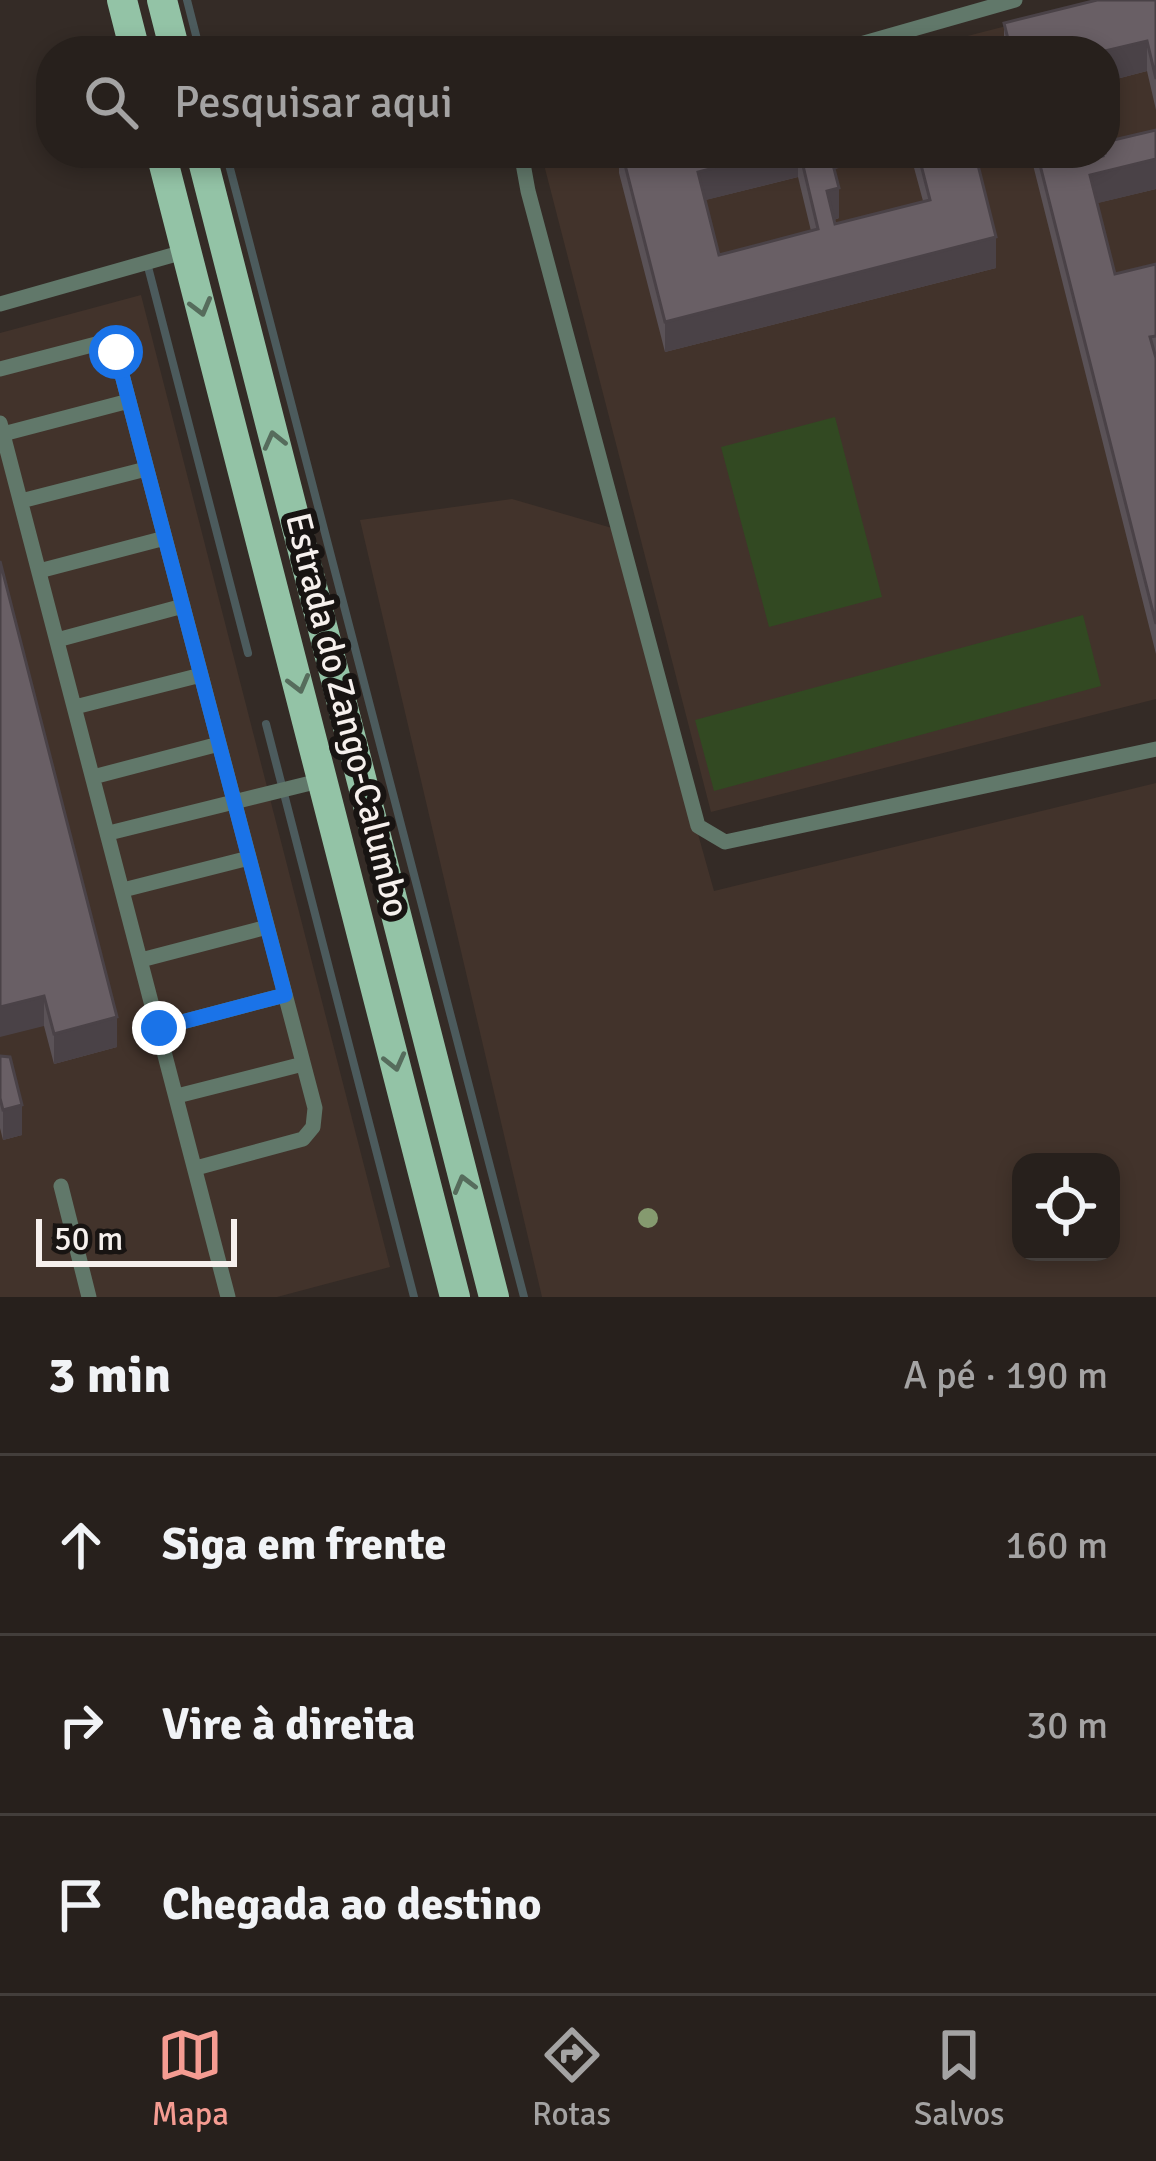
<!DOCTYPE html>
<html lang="pt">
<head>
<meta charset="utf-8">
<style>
  body { margin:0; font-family:Signika,sans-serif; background:#2f2825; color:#f1f3f6 }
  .controls { position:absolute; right:36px; bottom:36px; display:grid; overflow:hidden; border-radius:24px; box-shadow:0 6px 18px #0003 }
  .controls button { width:108px; height:108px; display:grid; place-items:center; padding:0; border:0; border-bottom:3px solid #433e3b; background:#27201c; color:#f1f3f6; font:60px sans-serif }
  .scale { position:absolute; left:36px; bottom:30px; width:201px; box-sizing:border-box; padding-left:12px; border:6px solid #f6f0ed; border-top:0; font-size:33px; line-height:42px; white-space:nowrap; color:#f6f0ed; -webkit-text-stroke:9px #181412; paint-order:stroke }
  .stop { position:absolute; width:36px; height:36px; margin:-27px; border:9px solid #1a73e8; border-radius:50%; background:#fff }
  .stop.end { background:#1a73e8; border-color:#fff; box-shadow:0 3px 12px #0008 }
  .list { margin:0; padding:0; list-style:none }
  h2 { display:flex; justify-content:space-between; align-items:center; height:156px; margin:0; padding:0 48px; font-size:51px }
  h2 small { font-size:39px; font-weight:400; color:#a4a3a3 }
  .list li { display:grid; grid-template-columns:78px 1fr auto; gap:36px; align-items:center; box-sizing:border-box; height:180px; padding:0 48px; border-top:3px solid #433e3b }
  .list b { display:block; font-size:45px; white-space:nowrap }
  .list em { font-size:39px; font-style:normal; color:#a4a3a3 }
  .icon { flex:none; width:66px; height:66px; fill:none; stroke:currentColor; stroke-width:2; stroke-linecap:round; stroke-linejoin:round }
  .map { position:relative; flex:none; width:1156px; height:1297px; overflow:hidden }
  .search { position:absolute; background:#27201c; box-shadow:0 6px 18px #0003; left:36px; right:36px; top:36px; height:132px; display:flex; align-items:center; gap:30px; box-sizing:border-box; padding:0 42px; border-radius:48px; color:#a4a3a3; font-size:45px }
  .sheet { height:696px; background:#27201c }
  nav { display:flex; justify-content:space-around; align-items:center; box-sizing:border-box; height:168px; border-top:3px solid #433e3b; background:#27201c; font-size:33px; color:#a4a3a3 }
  nav a { display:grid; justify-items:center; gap:6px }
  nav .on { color:#f59c92 }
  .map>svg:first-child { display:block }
  .built { fill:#42332b; fill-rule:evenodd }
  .green { fill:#324922 }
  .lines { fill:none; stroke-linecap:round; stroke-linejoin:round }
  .stream { stroke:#4c5b5d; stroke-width:8 }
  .lane { stroke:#61786a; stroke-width:15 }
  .primary { stroke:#93c3a6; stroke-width:30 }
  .tree { fill:#859a6f }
  .wall { fill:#5a5257; fill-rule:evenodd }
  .shaded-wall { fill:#4a4247 }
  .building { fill:#695f65; stroke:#4a4247; stroke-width:3 }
  .oneway { stroke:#566c5c }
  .route { stroke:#1a73e8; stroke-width:15 }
  .labels { text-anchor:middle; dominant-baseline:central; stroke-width:12; stroke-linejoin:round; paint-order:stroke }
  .street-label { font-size:36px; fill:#f6f0ed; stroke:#181412 }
</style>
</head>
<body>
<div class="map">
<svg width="1156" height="1297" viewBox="0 0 1156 1297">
  <rect width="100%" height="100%" fill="#342b26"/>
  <!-- built -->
  <path class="built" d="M1108 0H1156V699L711 812 541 153H1105V51H909Z
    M141 295 390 1267 277 1297H0V333Z
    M512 499 612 528 714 891 1156 783V1297H542L360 520ZM1021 1162H1111V1252H1021Z"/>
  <!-- green -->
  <path class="green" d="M835 417 882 597 769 627 721 447Z
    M1083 615 1101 686 714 791 695 720Z"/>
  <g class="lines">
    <!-- stream -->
    <path class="stream" d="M187 0 200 51
      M226 153 524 1297
      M147 263 248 653
      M266 724 414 1297"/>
    <!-- lane -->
    <path class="lane" d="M836 51 1015 0
      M527 153 522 158 528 191 698 826 725 842 1156 749
      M0 304 187 251
      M0 369 96 344 116 352 315 1108 313 1127 303 1139 196 1168
      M0 423 228 1297
      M3 434 129 401
      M21 501 146 469
      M39 571 165 538
      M57 640 183 606
      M75 707 201 675
      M93 777 219 744
      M109 833 323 780
      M123 890 249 858
      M141 960 267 927
      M159 1028 285 995
      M177 1096 303 1064
      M61 1186 89 1297"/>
    <!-- primary -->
    <path class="primary" d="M122 0 135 51
      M162 0 175 51
      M161 153 455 1297
      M201 153 494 1297"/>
  </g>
  <!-- trees -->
  <circle class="tree" cx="648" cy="1218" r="10"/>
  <!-- wall -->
  <path class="wall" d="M1156 0V110L1147 71 1105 82V51H1004V23Z
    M619 153H898L834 169 839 218 834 220 835 224 923 201 910 153H975L996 268 665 352 619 173ZM798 177 811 231 719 255 705 200Z
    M1030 153H1083L1085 160 1100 157V153H1105L1156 189 1097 203 1115 274 1156 264V654Z
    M0 561 117 1047 54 1064 44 1026Z
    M0 1056 22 1135 3 1140 0 1128Z"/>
  <!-- shaded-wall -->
  <path class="shaded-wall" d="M1147 41V71L1105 82V51Z
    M772 153H798V177L698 202V172Z
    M827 153H899L827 171Z
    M1156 159V189L1090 205V175Z
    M839 188V218L827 222V191Z
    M996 237V268L665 352V322Z
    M44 996V1026L0 1037V1007Z
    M117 1017V1047L54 1064V1034Z
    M22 1105V1135L3 1140V1110Z"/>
  <!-- building -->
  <path class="building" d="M1097 0H1156V79L1147 41 1105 51H1011L1004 23Z
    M1156 130V159L1090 175 1115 274 1156 264V336L1150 337 1156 358V624L1037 153H1083L1085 160 1103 156 1102 153H1105V142Z
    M622 153H772L698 172 719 255 818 229 800 153H830L839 188 827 191 835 224 930 200 918 153H975L996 237 665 322Z
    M0 561 117 1017 54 1034 44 996 0 1007Z
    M0 1056 10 1057 22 1105 3 1110 0 1098Z"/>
  <!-- one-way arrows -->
  <defs><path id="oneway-chevron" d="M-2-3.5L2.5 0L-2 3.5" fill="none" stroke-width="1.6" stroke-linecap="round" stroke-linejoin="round" transform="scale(3)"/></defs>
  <g class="oneway">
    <use href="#oneway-chevron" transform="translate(201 307) rotate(75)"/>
    <use href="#oneway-chevron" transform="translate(274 440) rotate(-104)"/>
    <use href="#oneway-chevron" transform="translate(299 684) rotate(75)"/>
    <use href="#oneway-chevron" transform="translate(395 1062) rotate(76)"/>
    <use href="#oneway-chevron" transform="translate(464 1184) rotate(-105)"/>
  </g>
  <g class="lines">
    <!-- route -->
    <path class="route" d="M116 352 285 995 159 1028"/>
  </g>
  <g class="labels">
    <!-- street labels -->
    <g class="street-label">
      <text transform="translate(347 715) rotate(76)">Estrada do Zango-Calumbo</text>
    </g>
  </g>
</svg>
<div class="controls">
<button><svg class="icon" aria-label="locate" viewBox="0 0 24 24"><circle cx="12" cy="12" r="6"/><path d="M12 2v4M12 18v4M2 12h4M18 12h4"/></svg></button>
</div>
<div class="scale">50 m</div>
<div class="stop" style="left:116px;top:352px"></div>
<div class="stop end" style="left:159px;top:1028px"></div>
<div class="search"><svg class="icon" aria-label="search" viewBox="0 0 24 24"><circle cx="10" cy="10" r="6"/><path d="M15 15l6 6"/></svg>Pesquisar aqui</div>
</div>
<section class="sheet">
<h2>3 min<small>A pé · 190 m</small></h2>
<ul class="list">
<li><svg class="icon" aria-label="ahead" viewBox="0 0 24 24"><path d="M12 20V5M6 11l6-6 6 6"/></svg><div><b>Siga em frente</b></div><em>160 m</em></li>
<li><svg class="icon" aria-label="right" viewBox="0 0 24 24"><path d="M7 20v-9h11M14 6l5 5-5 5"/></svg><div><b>Vire à direita</b></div><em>30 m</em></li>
<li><svg class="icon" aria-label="arrive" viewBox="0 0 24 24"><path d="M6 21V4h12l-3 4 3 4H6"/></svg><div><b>Chegada ao destino</b></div></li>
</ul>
</section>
<nav>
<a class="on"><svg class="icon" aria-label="map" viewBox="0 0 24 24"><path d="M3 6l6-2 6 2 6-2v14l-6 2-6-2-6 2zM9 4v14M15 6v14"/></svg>Mapa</a>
<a><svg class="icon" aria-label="directions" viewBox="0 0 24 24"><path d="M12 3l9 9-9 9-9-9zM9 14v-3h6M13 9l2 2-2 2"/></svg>Rotas</a>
<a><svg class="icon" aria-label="saved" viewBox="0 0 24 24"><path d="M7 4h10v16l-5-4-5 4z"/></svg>Salvos</a>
</nav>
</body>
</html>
